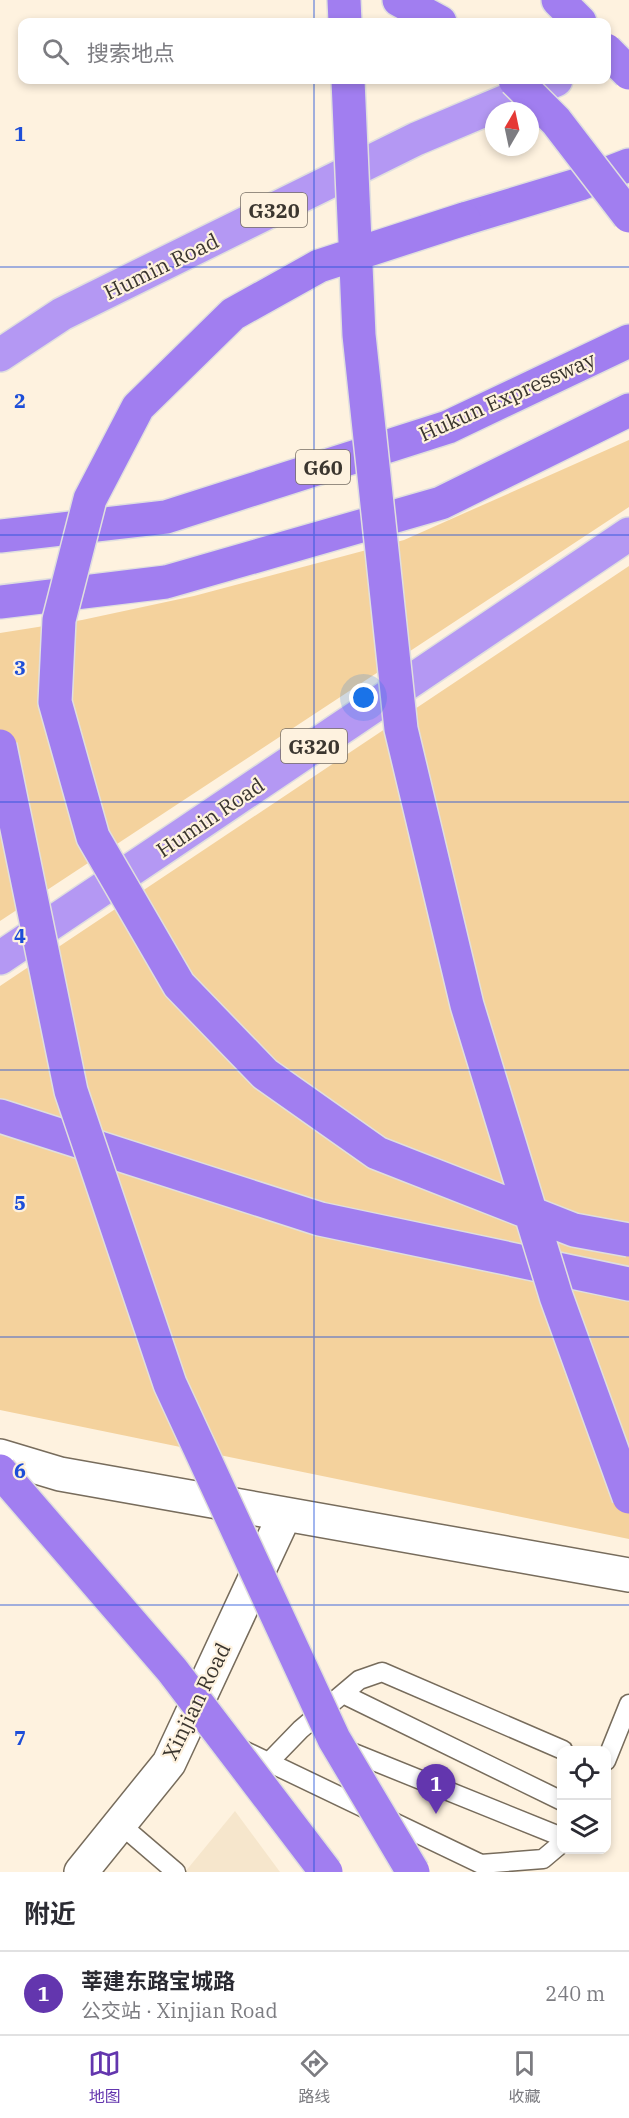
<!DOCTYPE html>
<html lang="zh">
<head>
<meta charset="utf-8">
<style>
  body { margin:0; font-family:"IBM Plex Serif","Noto Sans SC",serif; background:#f2f2f3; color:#2b2b33 }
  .controls { position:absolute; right:18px; bottom:18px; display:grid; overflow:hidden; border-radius:12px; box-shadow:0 3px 9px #0003 }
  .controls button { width:54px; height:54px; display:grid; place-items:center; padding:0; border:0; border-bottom:2px solid #e1e1e2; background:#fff; color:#2b2b33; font:30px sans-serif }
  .compass { position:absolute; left:485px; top:102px; width:54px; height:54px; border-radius:50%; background:#fff; box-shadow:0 3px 9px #0003; rotate:9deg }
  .you { position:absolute; left:364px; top:698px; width:21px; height:21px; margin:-15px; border:4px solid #fff; border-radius:50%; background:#1a73e8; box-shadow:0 0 0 9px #1a73e833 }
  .badge { display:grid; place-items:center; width:39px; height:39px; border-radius:50%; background:#6336ae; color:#fff; font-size:20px; font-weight:700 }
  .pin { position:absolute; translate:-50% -50px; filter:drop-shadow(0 2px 3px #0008) }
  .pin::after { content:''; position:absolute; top:32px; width:21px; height:18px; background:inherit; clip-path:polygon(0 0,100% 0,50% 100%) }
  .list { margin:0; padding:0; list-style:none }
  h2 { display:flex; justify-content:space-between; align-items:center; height:78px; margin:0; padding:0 24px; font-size:26px }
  h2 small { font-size:20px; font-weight:400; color:#7c7c81 }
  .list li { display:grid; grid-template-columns:39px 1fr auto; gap:18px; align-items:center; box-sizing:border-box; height:84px; padding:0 24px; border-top:2px solid #e1e1e2 }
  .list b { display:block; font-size:22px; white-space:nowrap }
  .list p { margin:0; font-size:20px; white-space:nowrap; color:#7c7c81 }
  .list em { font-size:20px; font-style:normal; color:#7c7c81 }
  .icon { flex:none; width:33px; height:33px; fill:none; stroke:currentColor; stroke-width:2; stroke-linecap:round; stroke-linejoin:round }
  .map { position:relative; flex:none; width:629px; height:1872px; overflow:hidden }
  .search { position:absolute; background:#fff; box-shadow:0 3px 9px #0003; left:18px; right:18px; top:18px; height:66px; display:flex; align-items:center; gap:15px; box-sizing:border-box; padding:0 21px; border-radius:12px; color:#7c7c81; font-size:22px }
  .sheet { height:162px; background:#fff }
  nav { display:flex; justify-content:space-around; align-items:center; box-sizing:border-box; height:84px; border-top:2px solid #e1e1e2; background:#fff; font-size:16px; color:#7c7c81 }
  nav a { display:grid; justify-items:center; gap:3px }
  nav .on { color:#6336ae }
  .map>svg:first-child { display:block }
  .built { fill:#f6e6cc }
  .green { fill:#f4d29d }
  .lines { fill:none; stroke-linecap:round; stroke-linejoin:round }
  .service-casing { stroke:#776c5c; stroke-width:21 }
  .minor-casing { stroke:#776c5c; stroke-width:36 }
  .trunk-casing { stroke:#e0dfde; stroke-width:36 }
  .motorway-casing { stroke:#e0dfde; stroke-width:36 }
  .service { stroke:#fff; stroke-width:18 }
  .minor { stroke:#fff; stroke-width:33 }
  .trunk { stroke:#b498f3; stroke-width:33 }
  .motorway { stroke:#a17ef0; stroke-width:33 }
  .motorway-bridge-casing { stroke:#e0dfde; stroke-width:36; stroke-linecap:butt }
  .motorway-bridge { stroke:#a17ef0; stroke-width:33 }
  .grid { fill:none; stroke:#1d4ed8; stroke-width:1.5; stroke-opacity:0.55 }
  .labels { text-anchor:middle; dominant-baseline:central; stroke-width:4.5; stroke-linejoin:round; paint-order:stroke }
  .shield { fill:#fef2df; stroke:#766e64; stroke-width:1.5 }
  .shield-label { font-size:20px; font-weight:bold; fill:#3b362f }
  .street-label { font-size:21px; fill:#3b362f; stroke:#fef2df }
  .grid-label { font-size:20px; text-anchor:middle; font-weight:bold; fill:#1d4ed8; stroke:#fef2df; stroke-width:4.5; stroke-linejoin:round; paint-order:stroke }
</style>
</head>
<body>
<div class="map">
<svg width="629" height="1872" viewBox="0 0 629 1872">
  <rect width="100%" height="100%" fill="#fef2df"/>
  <!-- built -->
  <path class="built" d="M235 1811 280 1872H185Z"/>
  <!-- green -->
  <path class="green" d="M629 440V507L0 921V633L82 620 194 596 404 540Z
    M629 566V1539L0 1410V986Z"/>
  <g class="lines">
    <!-- service casing -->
    <g class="service-casing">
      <path id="service" d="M343 1694 562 1801
        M239 1748 481 1864 543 1859 562 1843
        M344 1749 562 1837
        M606 1761 629 1704
        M269 1762 301 1729 359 1680 382 1672 563 1750
        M120 1824 176 1872"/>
    </g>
    <!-- minor casing -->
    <g class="minor-casing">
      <path id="minor" d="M0 1456 60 1474 629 1575
        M81 1872 169 1763 285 1514"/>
    </g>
    <!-- trunk casing -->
    <g class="trunk-casing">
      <path id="trunk" d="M0 355 62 314 416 139 556 80
        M0 958 629 534"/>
    </g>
    <!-- motorway casing -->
    <g class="motorway-casing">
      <path id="motorway" d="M344 0 345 22
        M399 0 440 22
        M558 0 580 22
        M464 219 580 184 629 165
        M0 536 166 517 448 427 629 341
        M0 602 166 582 441 503 629 410
        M0 1116 320 1219 629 1284"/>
    </g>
    <!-- service -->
    <use href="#service" class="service"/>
    <!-- minor -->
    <use href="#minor" class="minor"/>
    <!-- trunk -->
    <use href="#trunk" class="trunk"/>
    <!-- motorway -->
    <use href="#motorway" class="motorway"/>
    <!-- motorway-bridge casing -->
    <g class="motorway-bridge-casing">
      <path id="motorway-bridge" d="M606 50 629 73
        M348 80 359 335 401 729 467 1005 556 1296 629 1497
        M515 80 556 121 629 216
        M464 219 319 266 233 314 138 407 90 499 59 620 55 702 93 837 179 985 265 1074 377 1153 574 1230 629 1240
        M0 746 71 1091 170 1384 334 1739 413 1872
        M0 1471 172 1670 326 1872"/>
    </g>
    <!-- motorway-bridge -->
    <use href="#motorway-bridge" class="motorway-bridge"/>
  </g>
  <!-- grid -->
  <path class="grid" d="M314 0V22M314 80V1872M0 267H629M0 535H629M0 802H629M0 1070H629M0 1337H629M0 1605H629"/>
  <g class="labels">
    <!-- shield labels -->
    <g class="shield">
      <rect x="241" y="193" width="66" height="34" rx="4.5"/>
      <rect x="296" y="450" width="54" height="34" rx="4.5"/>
      <rect x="281" y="729" width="66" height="34" rx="4.5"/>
    </g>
    <g class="shield-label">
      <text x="274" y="210">G320</text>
      <text x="323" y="467">G60</text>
      <text x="314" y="746">G320</text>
    </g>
    <!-- street labels -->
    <g class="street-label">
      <text transform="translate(161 266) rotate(-26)">Humin Road</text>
      <text transform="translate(507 396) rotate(-24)">Hukun Expressway</text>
      <text transform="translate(210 817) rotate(-34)">Humin Road</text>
      <text transform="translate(196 1701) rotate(-64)">Xinjian Road</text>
    </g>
  </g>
  <g class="grid-label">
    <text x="20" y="141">1</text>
    <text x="20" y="408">2</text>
    <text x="20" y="675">3</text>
    <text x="20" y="943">4</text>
    <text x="20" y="1210">5</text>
    <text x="20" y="1478">6</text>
    <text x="20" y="1745">7</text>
  </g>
</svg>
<div class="controls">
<button><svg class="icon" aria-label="locate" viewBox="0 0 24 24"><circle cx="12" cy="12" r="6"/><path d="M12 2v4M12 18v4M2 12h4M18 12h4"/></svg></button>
<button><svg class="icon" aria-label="layers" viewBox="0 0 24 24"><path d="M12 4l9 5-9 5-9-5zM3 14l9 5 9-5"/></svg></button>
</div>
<svg class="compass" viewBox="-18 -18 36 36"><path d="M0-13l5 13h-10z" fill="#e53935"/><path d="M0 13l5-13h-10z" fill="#7c7c81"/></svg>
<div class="you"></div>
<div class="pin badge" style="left:436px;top:1814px">1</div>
<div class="search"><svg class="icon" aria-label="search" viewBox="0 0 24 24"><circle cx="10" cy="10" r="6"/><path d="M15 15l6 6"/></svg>搜索地点</div>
</div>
<section class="sheet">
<h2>附近<small></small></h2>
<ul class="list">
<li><span class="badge">1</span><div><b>莘建东路宝城路</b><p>公交站 · Xinjian Road</p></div><em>240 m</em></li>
</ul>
</section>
<nav>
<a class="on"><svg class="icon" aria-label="map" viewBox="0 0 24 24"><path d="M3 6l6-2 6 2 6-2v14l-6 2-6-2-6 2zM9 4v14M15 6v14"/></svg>地图</a>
<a><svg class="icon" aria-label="directions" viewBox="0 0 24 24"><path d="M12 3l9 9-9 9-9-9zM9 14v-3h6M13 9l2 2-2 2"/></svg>路线</a>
<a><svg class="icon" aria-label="saved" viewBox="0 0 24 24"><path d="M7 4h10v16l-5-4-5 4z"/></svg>收藏</a>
</nav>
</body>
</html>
